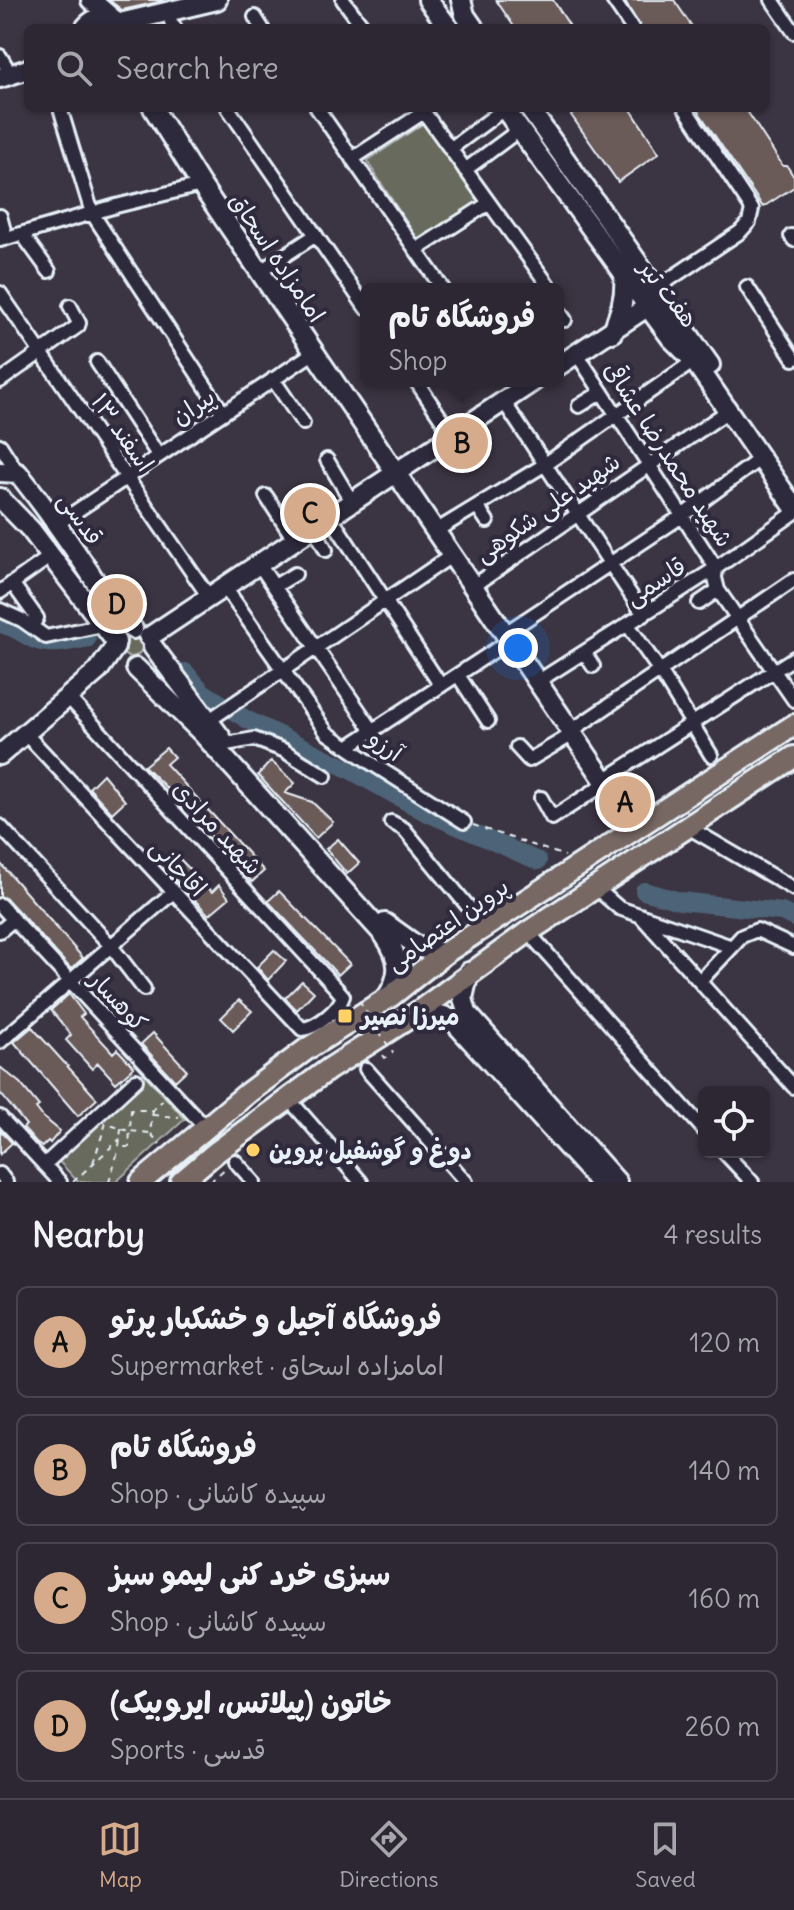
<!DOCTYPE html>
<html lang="en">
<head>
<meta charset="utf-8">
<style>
  body { margin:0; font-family:Delius,"Playpen Sans Arabic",sans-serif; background:#38333e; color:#f1f3f6 }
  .controls { position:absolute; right:24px; bottom:24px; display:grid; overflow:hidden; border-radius:12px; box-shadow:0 2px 6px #0004 }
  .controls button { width:72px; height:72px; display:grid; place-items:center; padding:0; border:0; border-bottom:2px solid #48444d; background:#2c2732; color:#f1f3f6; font:40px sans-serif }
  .you { position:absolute; left:518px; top:648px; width:28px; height:28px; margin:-20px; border:6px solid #fff; border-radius:50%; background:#1a73e8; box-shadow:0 0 0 12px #1a73e833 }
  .badge { display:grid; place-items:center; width:52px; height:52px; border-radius:50%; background:#d6ab8b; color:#111; font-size:26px; font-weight:700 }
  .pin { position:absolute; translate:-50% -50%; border:4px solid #fff; box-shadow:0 2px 8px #0006 }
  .popup { position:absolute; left:360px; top:283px; width:204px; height:104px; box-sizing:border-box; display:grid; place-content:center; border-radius:12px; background:#2c2732; filter:drop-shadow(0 2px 6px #0005); font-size:26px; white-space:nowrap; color:#a6a5ac }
  .popup b { font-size:30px; color:#f1f3f6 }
  .popup::after { content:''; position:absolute; left:50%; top:100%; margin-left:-16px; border:16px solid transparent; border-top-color:#2c2732 }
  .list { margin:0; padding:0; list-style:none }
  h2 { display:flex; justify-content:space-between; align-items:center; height:104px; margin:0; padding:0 32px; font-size:34px }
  h2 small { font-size:26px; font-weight:400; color:#a6a5ac }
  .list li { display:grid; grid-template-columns:52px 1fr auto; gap:24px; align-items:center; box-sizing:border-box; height:112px; margin:0 16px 16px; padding:0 16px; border:2px solid #48444d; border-radius:12px }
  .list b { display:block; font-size:30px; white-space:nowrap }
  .list p { margin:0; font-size:26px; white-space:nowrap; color:#a6a5ac }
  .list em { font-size:26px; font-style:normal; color:#a6a5ac }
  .icon { flex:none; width:44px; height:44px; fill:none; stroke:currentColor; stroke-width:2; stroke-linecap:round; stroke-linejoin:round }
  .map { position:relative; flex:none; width:794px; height:1182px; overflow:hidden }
  .search { position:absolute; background:#2c2732; box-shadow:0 2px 6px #0004; left:24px; right:24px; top:24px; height:88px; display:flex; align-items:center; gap:20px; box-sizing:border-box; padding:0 28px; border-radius:12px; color:#a6a5ac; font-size:30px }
  .sheet { height:616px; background:#2c2732 }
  nav { display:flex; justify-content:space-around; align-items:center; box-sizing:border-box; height:112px; border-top:2px solid #48444d; background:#2c2732; font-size:22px; color:#a6a5ac }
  nav a { display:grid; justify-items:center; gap:4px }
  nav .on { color:#d6ab8b }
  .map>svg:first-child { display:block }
  .green { fill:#686b5d; stroke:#a8aeaa; stroke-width:2 }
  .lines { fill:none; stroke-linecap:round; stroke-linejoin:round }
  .river { stroke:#4d6477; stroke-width:18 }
  .building { fill:#6a5a58; stroke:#e8f1f8; stroke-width:2 }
  .street-casing { stroke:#e8f1f8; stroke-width:18 }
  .secondary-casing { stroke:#e8f1f8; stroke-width:24 }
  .primary-casing { stroke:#e8f1f8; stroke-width:26 }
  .path { stroke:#e8f1f8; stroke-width:2; stroke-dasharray:6 6; stroke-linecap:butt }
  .street { stroke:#2f2a3d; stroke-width:12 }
  .secondary { stroke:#2f2a3d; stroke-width:18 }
  .primary { stroke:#776864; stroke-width:20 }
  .path-bridge { stroke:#e8f1f8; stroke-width:2; stroke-dasharray:6 6; stroke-linecap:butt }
  .poi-dot { fill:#ffd166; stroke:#2f2a3d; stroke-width:3 }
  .labels { text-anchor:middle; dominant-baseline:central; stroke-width:8; stroke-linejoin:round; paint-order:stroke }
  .street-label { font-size:24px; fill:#e8f1f8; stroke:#2f2a3d }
  .poi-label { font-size:24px; font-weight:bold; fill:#e8f1f8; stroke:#2f2a3d; text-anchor:start }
</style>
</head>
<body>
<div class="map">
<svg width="794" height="1182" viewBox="0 0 794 1182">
  <rect width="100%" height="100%" fill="#3b3442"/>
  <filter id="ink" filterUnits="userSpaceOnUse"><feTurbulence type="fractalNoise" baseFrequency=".0125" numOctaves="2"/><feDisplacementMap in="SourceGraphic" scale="16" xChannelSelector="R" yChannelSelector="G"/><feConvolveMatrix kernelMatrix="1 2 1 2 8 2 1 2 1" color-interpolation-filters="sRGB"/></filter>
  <g filter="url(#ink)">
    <!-- green -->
    <path class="green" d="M424 123 479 203 419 242 367 161Z
      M120 646a11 11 0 1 1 22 0a11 11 0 1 1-22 0Z
      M143 1073 185 1119 116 1182H78L53 1155Z"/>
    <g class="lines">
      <!-- river -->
      <path class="river" d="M0 624C15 627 22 634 35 640 51 647 71 641 87 639
        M185 672 203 692 246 719 350 770 425 812 538 861
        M644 891 680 901 782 912 794 918"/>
    </g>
    <!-- building -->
    <path class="building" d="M109 0H163V1L122 10Z
      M496 0H553L571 28H515Z
      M624 0H674L693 28H641Z
      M582 108H630L659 153 618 182 571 115Z
      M696 108H745L783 166H787L794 177V187L763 207Z
      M166 748 174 757 166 764 264 871 252 882 185 806 144 766Z
      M271 761 295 783 285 793 312 802 333 822 316 838 258 775Z
      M103 774 125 801 112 813 89 788Z
      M338 839 359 863 347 874 326 849Z
      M177 856 212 892 219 885 229 898 209 915 164 868Z
      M0 863 83 958 71 969 7 899 0 896Z
      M279 891 350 964 338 975 268 901Z
      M274 950 286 961 268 980 257 967Z
      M302 981 314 992 297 1010 285 998Z
      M69 994 84 1014 80 1017 113 1053 117 1049 134 1067 116 1083 98 1063 92 1069 66 1040 71 1035 51 1010Z
      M239 1000 252 1011 233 1030 221 1018Z
      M32 1027 97 1099 78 1116 14 1042Z
      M153 1033 187 1070 175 1081 141 1044Z
      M0 1067 20 1083 39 1106 36 1108 43 1117 60 1131 50 1143 48 1141 42 1147 36 1143 23 1128 26 1125 0 1093Z
      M0 1130 12 1143 0 1154Z"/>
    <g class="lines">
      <!-- street casing -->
      <g class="street-casing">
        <path id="street" d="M343 0 364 28
          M613 0 632 28
          M772 0 794 32
          M255 17 262 28
          M171 22 175 28
          M0 56 6 66
          M60 108 92 213 223 413
          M228 108 366 308
          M317 108 443 289
          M421 108 551 289
          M450 149 504 109
          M352 159 424 112
          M465 170 519 130
          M0 216 6 238
          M22 234 49 271
          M791 236 794 240
          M0 240 116 206 201 185
          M416 250 489 203
          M259 272 316 235
          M747 287 794 359
          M655 289 740 232 749 222 752 209 685 108
          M0 293 209 597
          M558 310 565 320
          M577 354 716 568 715 578 718 590 794 700
          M97 362 158 455
          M273 379 303 423
          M0 381 78 326 79 323 70 306
          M416 381 453 436
          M504 402 644 615
          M579 406 602 392
          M0 445 18 473
          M327 460 352 502
          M266 496 294 539
          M477 506 487 521
          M330 516 441 686
          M57 524 313 353
          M314 527 326 550
          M434 532 544 465 694 361
          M258 563 373 731
          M12 583 37 618 32 626
          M224 586 327 733 371 763 464 822
          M275 586 295 574
          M472 587 728 411
          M0 592 51 556
          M699 603 718 590
          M0 610 22 620 46 637 103 625
          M628 625 660 671 711 755
          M504 634 682 516 761 458
          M584 652 593 666
          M458 675 488 721
          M537 682 716 568 794 513
          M208 721 451 556
          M571 731 794 580
          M25 733 302 1029C316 1028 339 1010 343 996L336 988 68 697
          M226 744 254 739 283 750 325 776
          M349 746 509 641
          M517 747 529 760 573 734
          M604 780 794 658
          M541 798 552 818 606 783
          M391 822 404 829 485 927
          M0 826 111 946 144 989
          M688 827 794 889
          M596 888 619 908 732 947 742 936 757 930 794 947
          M0 905 205 1127
          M640 915 794 1087
          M0 931 13 920
          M528 932 704 1130
          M700 981 732 947
          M0 1042 172 893
          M366 1069 466 1182
          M288 1098 361 1182
          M0 1117 60 1182
          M724 1152 752 1182
          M235 1161 254 1182
          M44 1165 136 1080
          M0 1174 6 1182"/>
      </g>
      <!-- secondary casing -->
      <g class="secondary-casing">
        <path id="secondary" d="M91 0 112 18
          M428 0 449 28
          M461 0 465 15 474 28
          M120 23 217 0
          M85 28C96 14 113 14 124 28
          M0 78 28 69
          M153 108 201 185 604 780 635 829
          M504 108 648 307 671 338 694 361 794 507
          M529 108 710 365
          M612 333C620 313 626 296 624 275
          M558 366 656 301
          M0 472 18 473C43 504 66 537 88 570 102 590 112 616 133 629
          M0 498 31 530 116 642
          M149 637 534 381
          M153 647 222 739
          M136 668 202 733 384 935C401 959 402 976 385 1000
          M0 755 98 671 115 647
          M385 923 420 948 445 953
          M469 972 463 998 467 1013 617 1182
          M415 1014C429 1014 442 1012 454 1022L599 1182"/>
      </g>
      <!-- primary casing -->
      <g class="primary-casing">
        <path id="primary" d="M141 1182 249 1092 307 1049 391 996 445 953 794 725
          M181 1182 215 1153 329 1069 415 1014 528 932 794 757"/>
      </g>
      <!-- path -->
      <path class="path" d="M473 825 565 856
        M383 1055 385 1058 393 1053
        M153 1110 150 1133 130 1131 131 1110H153L163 1100
        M153 1115 179 1117
        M121 1129 130 1131 129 1147H119Z
        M151 1134 160 1144
        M93 1163 106 1123 121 1129
        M73 1182 120 1139
        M109 1182 119 1148
        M210 1182 227 1167"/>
      <!-- street -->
      <use href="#street" class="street"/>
      <!-- secondary -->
      <use href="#secondary" class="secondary"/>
      <!-- primary -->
      <use href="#primary" class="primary"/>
      <!-- path-bridge -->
      <path class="path-bridge" d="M359 1001 393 1053"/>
    </g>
  </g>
  <!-- markers -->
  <g class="poi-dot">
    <rect x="337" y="1008" width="16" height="16" rx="4"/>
    <circle cx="253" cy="1150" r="8"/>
  </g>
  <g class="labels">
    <!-- street labels -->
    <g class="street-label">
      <text transform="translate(278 257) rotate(56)">امامزاده اسحاق</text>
      <text transform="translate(669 293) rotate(52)">هفت تیر</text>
      <text transform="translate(193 406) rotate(-33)">پیران</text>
      <text transform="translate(123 432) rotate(55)">اسفند ۱۳</text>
      <text transform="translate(669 454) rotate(57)">شهید محمدرضا عشاقی</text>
      <text transform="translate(547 507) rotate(-35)">شهید علی شکوهی</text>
      <text transform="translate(81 518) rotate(55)">قدسی</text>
      <text transform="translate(655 581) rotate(-33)">قاسمی</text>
      <text transform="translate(386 745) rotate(35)">آرزو</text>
      <text transform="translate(218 827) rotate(47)">شهید مرادی</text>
      <text transform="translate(179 867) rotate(47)">اقاجانی</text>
      <text transform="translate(447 924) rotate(-35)">پروین اعتصامی</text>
      <text transform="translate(119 1001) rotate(47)">کوهسار</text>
    </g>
    <!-- poi labels -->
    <g class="poi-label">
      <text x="361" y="1016">میرزا نصیر</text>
      <text x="269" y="1150">دوغ و گوشفیل پروین</text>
    </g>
  </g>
</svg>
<div class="controls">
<button><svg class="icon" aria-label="locate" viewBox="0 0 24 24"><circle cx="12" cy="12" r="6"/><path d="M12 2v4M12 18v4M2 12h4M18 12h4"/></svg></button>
</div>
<div class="you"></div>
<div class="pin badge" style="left:625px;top:802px">A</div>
<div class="pin badge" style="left:462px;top:443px">B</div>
<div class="popup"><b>فروشگاه تام</b>Shop</div>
<div class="pin badge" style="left:310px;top:513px">C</div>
<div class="pin badge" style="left:117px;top:604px">D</div>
<div class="search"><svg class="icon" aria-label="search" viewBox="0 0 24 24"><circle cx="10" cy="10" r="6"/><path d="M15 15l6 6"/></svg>Search here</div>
</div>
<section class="sheet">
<h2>Nearby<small>4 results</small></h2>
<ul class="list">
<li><span class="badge">A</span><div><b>فروشگاه آجیل و خشکبار پرتو</b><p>Supermarket · امامزاده اسحاق</p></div><em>120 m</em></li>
<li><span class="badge">B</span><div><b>فروشگاه تام</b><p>Shop · سپیده کاشانی</p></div><em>140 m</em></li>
<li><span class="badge">C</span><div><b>سبزی خرد کنی لیمو سبز</b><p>Shop · سپیده کاشانی</p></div><em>160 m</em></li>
<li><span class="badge">D</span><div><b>خاتون (پیلاتس، ایروبیک)</b><p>Sports · قدسی</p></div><em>260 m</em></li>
</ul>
</section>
<nav>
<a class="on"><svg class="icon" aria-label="map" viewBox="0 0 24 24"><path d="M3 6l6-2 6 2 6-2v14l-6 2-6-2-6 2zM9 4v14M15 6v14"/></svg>Map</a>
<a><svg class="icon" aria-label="directions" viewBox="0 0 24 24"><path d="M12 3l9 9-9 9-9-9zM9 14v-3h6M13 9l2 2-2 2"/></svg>Directions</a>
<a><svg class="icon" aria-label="saved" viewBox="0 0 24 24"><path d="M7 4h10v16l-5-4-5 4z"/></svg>Saved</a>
</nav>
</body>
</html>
